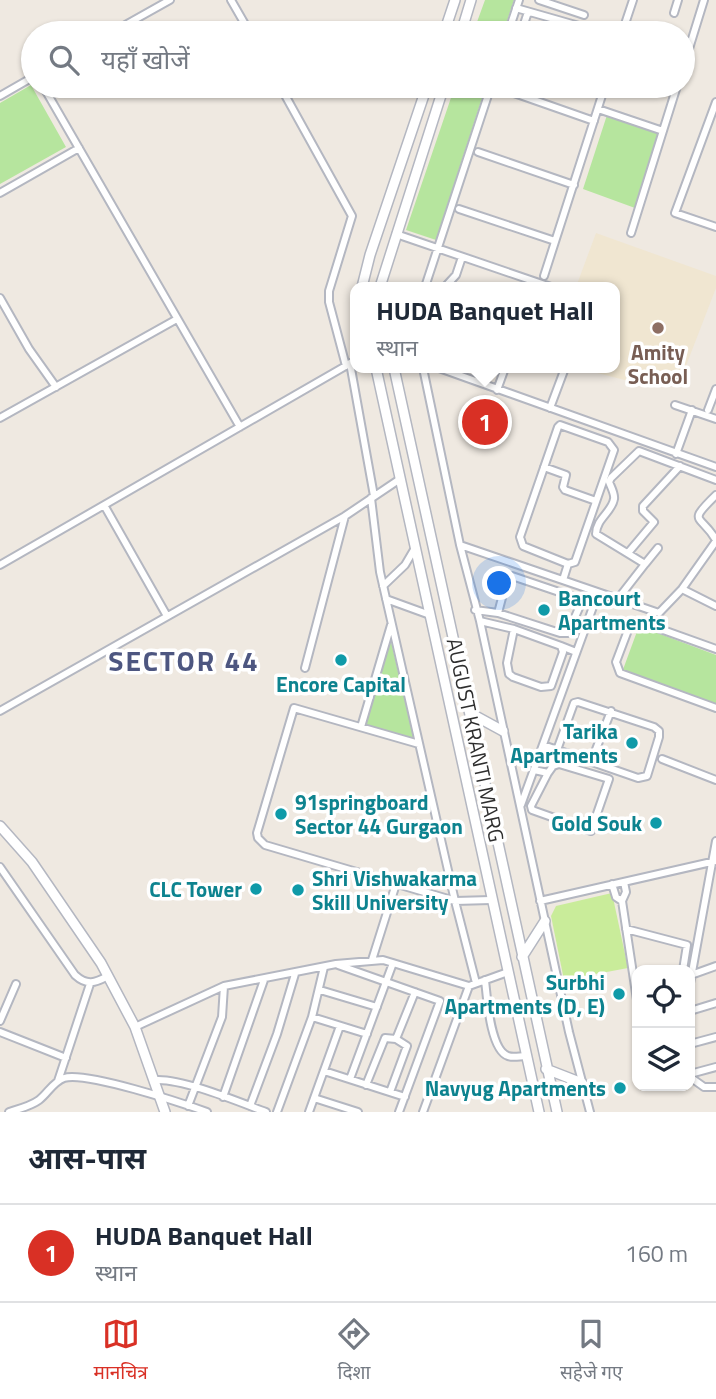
<!DOCTYPE html>
<html lang="hi">
<head>
<meta charset="utf-8">
<style>
  body { margin:0; font-family:"Titillium Web","Noto Sans Devanagari",sans-serif; background:#f6f6f7; color:#1f2937 }
  .controls { position:absolute; right:21px; bottom:21px; display:grid; overflow:hidden; border-radius:14px; box-shadow:0 2px 5px #0004 }
  .controls button { width:63px; height:63px; display:grid; place-items:center; padding:0; border:0; border-bottom:2px solid #e0e1e3; background:#fff; color:#1f2937; font:35px sans-serif }
  .you { position:absolute; left:500px; top:584px; width:24px; height:24px; margin:-18px; border:5px solid #fff; border-radius:50%; background:#1a73e8; box-shadow:0 0 0 10px #1a73e833 }
  .badge { display:grid; place-items:center; width:46px; height:46px; border-radius:50%; background:#d93025; color:#fff; font-size:23px; font-weight:700 }
  .pin { position:absolute; translate:-50% -50%; border:4px solid #fff; box-shadow:0 2px 7px #0006 }
  .popup { position:absolute; left:350px; top:282px; width:270px; height:91px; box-sizing:border-box; display:grid; place-content:center; border-radius:14px; background:#fff; filter:drop-shadow(0 2px 5px #0005); font-size:23px; white-space:nowrap; color:#747a83 }
  .popup b { font-size:26px; color:#1f2937 }
  .popup::after { content:''; position:absolute; left:50%; top:100%; margin-left:-14px; border:14px solid transparent; border-top-color:#fff }
  .list { margin:0; padding:0; list-style:none }
  h2 { display:flex; justify-content:space-between; align-items:center; height:91px; margin:0; padding:0 28px; font-size:30px }
  h2 small { font-size:23px; font-weight:400; color:#747a83 }
  .list li { display:grid; grid-template-columns:46px 1fr auto; gap:21px; align-items:center; box-sizing:border-box; height:98px; padding:0 28px; border-top:2px solid #e0e1e3 }
  .list b { display:block; font-size:26px; white-space:nowrap }
  .list p { margin:0; font-size:23px; white-space:nowrap; color:#747a83 }
  .list em { font-size:23px; font-style:normal; color:#747a83 }
  .icon { flex:none; width:38px; height:38px; fill:none; stroke:currentColor; stroke-width:2; stroke-linecap:round; stroke-linejoin:round }
  .map { position:relative; flex:none; width:716px; height:1112px; overflow:hidden }
  .search { position:absolute; background:#fff; box-shadow:0 2px 5px #0004; left:21px; right:21px; top:21px; height:77px; display:flex; align-items:center; gap:18px; box-sizing:border-box; padding:0 24px; border-radius:38px; color:#747a83; font-size:26px }
  .sheet { height:189px; background:#fff }
  nav { display:flex; justify-content:space-around; align-items:center; box-sizing:border-box; height:98px; border-top:2px solid #e0e1e3; background:#fff; font-size:19px; color:#747a83 }
  nav a { display:grid; justify-items:center; gap:4px }
  nav .on { color:#d93025 }
  .map>svg:first-child { display:block }
  .education { fill:#f0e6d1 }
  .green { fill:#b6e59e }
  .pitch { fill:#c9ec9a }
  .lines { fill:none; stroke-linecap:round; stroke-linejoin:round }
  .street-casing { stroke:#b4b7c1; stroke-width:10 }
  .secondary-casing { stroke:#b4b7c1; stroke-width:12 }
  .street { stroke:#fff; stroke-width:6 }
  .secondary { stroke:#fff; stroke-width:9 }
  .education-dot { fill:#8d6e63; stroke:#fff; stroke-width:2.5 }
  .culture-dot { fill:#0f9aa8; stroke:#fff; stroke-width:2.5 }
  .labels { text-anchor:middle; dominant-baseline:central; stroke-width:7; stroke-linejoin:round; paint-order:stroke }
  .education-label { font-size:21px; font-weight:bold; fill:#785e54; stroke:#fff }
  .culture-label { font-size:21px; font-weight:bold; fill:#0d838f; stroke:#fff; text-anchor:end }
  .street-label { font-size:21px; fill:#2e2e2e; stroke:#fff }
  .district-label { font-size:28px; font-weight:bold; letter-spacing:2px; fill:#4d5680; stroke:#fff }
</style>
</head>
<body>
<div class="map">
<svg width="716" height="1112" viewBox="0 0 716 1112">
  <rect width="100%" height="100%" fill="#efe9e1"/>
  <!-- education -->
  <path class="education" d="M596 233 716 276V288L679 384 643 373 640 384 578 368H614V287H576Z"/>
  <!-- green -->
  <path class="green" d="M485 0H514L503 33H473Z
    M31 85 66 147 0 184V103Z
    M455 86H486L436 240 406 230Z
    M607 115 663 134 635 208 583 189Z
    M639 626 716 655V713L621 675Z
    M390 637 414 740 364 725Z"/>
  <!-- pitch -->
  <path class="pitch" d="M612 893 628 968 564 980 551 916 556 906Z"/>
  <g class="lines">
    <!-- street casing -->
    <g class="street-casing">
      <path id="street" d="M231 0 250 33
        M539 0 584 15
        M516 8 579 26
        M674 13 678 0
        M111 33 170 0
        M508 33 519 0
        M521 33 528 12
        M622 33 633 0
        M683 68 704 0
        M43 86 240 427
        M280 86 352 216 329 291V302L346 366
        M497 87 594 121
        M0 96 33 77
        M716 102 675 213 716 227
        M598 109 663 131
        M478 152 574 185
        M0 193 79 148
        M459 209 555 241
        M631 233 677 86
        M396 234 551 287
        M544 276 605 86
        M425 287 491 86
        M445 287 456 275 462 257
        M0 298 29 349 56 387
        M350 363 374 496
        M423 368 460 545 480 621 569 1032 590 1112
        M439 368 716 467
        M497 390 505 368
        M675 405 716 419
        M550 408 565 368
        M708 410 716 389
        M0 418 177 319
        M676 454 692 410
        M544 467 566 475 563 487 565 490 596 501
        M716 495C686 524 701 514 716 540
        M371 498 380 572 455 901 476 983
        M104 505 167 616
        M460 545 659 613 682 589 716 541
        M628 553 654 522 643 511V506L680 466
        M645 564 658 548
        M0 565 356 360
        M563 580 568 564 575 562 614 450 608 442 560 425 558 427 520 537 523 546 568 564
        M383 586 405 565 415 548
        M682 589 716 606
        M386 599 430 615
        M617 600 645 564 596 534C596 519 612 512 614 499 615 494 611 487 609 482L611 478 639 451 716 480
        M475 610 498 613 560 633H568L579 608 577 600 571 596 512 576 507 579 498 613
        M480 621 514 629 561 646
        M514 629 507 663 509 674 513 677 541 687 551 686 563 652 561 646 576 652
        M716 649 638 621 630 625 616 662 620 673 716 708
        M305 668 345 516
        M0 711 345 516 400 479
        M361 727 391 625
        M419 744 294 708 257 833 258 838 265 845 455 901 491 900
        M543 745 638 778 647 776 659 737V731L654 727 578 702 574 703 557 750
        M662 759 716 780
        M591 762 611 711
        M534 770 548 773 553 766 559 764 609 779 591 831 532 810 531 806 548 773
        M521 805 598 593
        M0 867 75 975C87 986 95 983 108 976
        M624 882 626 892 622 901 637 1000
        M612 884 616 897 622 901
        M540 901 716 861
        M626 929 687 945 683 970
        M372 960 396 884
        M338 965 440 1001 399 1112
        M691 975 716 966
        M485 980C487 997 490 1050 508 1056 513 1058 520 1056 526 1056
        M690 983 716 841
        M320 990 377 1007
        M690 1011 716 1003
        M312 1017 367 1034
        M0 1021 16 984
        M135 1027 224 986 336 964 383 960 469 986 508 972
        M0 1032 66 1058
        M396 1039 415 992
        M690 1044 716 1037
        M324 1071 405 1097
        M690 1074 716 1067
        M690 1077 704 1087H716
        M350 1079 393 963
        M155 1080C182 1078 239 1102 266 1112
        M58 1081 90 984
        M366 1085 385 1038 396 1039 407 1046 390 1092
        M223 1097 264 980
        M314 1098 358 1112
        M188 1106 222 1017 224 986
        M250 1106 277 1034 295 974
        M9 1112C19 1109 31 1106 39 1100 48 1093 53 1082 64 1078 85 1071 182 1103 207 1112
        M277 1112 312 1017 324 967
        M309 1112 340 1026
        M423 1112 469 986"/>
    </g>
    <!-- secondary casing -->
    <g class="secondary-casing">
      <path id="secondary" d="M444 33 455 0
        M461 33 471 0
        M362 287 370 255 427 86
        M380 287 444 86
        M376 368 539 1112
        M394 368 557 1112
        M470 713 503 731
        M0 826 32 862 101 963 135 1027 165 1112
        M522 957 545 921
        M546 1069 582 1083"/>
    </g>
    <!-- street -->
    <use href="#street" class="street"/>
    <!-- secondary -->
    <use href="#secondary" class="secondary"/>
  </g>
  <!-- markers -->
  <circle class="education-dot" cx="658" cy="328" r="7"/>
  <g class="culture-dot">
    <circle cx="544" cy="610" r="7"/>
    <circle cx="341" cy="660" r="7"/>
    <circle cx="632" cy="743" r="7"/>
    <circle cx="281" cy="814" r="7"/>
    <circle cx="656" cy="823" r="7"/>
    <circle cx="256" cy="889" r="7"/>
    <circle cx="298" cy="890" r="7"/>
    <circle cx="619" cy="994" r="7"/>
    <circle cx="620" cy="1088" r="7"/>
  </g>
  <g class="labels">
    <!-- education labels -->
    <g class="education-label">
      <text x="658" y="352">Amity<tspan x="658" dy="24">School</tspan></text>
    </g>
    <!-- culture labels -->
    <g class="culture-label">
      <text x="558" y="598" text-anchor="start">Bancourt<tspan x="558" dy="24">Apartments</tspan></text>
      <text x="341" y="684" text-anchor="middle">Encore Capital</text>
      <text x="618" y="731">Tarika<tspan x="618" dy="24">Apartments</tspan></text>
      <text x="295" y="802" text-anchor="start">91springboard<tspan x="295" dy="24">Sector 44 Gurgaon</tspan></text>
      <text x="642" y="823">Gold Souk</text>
      <text x="312" y="878" text-anchor="start">Shri Vishwakarma<tspan x="312" dy="24">Skill University</tspan></text>
      <text x="242" y="889">CLC Tower</text>
      <text x="605" y="982">Surbhi<tspan x="605" dy="24">Apartments (D, E)</tspan></text>
      <text x="606" y="1088">Navyug Apartments</text>
    </g>
    <!-- street labels -->
    <g class="street-label">
      <text transform="translate(476 740) rotate(78)">AUGUST KRANTI MARG</text>
    </g>
    <!-- district labels -->
    <g class="district-label">
      <text x="184" y="660">SECTOR 44</text>
    </g>
  </g>
</svg>
<div class="controls">
<button><svg class="icon" aria-label="locate" viewBox="0 0 24 24"><circle cx="12" cy="12" r="6"/><path d="M12 2v4M12 18v4M2 12h4M18 12h4"/></svg></button>
<button><svg class="icon" aria-label="layers" viewBox="0 0 24 24"><path d="M12 4l9 5-9 5-9-5zM3 14l9 5 9-5"/></svg></button>
</div>
<div class="you"></div>
<div class="pin badge" style="left:485px;top:422px">1</div>
<div class="popup"><b>HUDA Banquet Hall</b>स्थान</div>
<div class="search"><svg class="icon" aria-label="search" viewBox="0 0 24 24"><circle cx="10" cy="10" r="6"/><path d="M15 15l6 6"/></svg>यहाँ खोजें</div>
</div>
<section class="sheet">
<h2>आस-पास<small></small></h2>
<ul class="list">
<li><span class="badge">1</span><div><b>HUDA Banquet Hall</b><p>स्थान</p></div><em>160 m</em></li>
</ul>
</section>
<nav>
<a class="on"><svg class="icon" aria-label="map" viewBox="0 0 24 24"><path d="M3 6l6-2 6 2 6-2v14l-6 2-6-2-6 2zM9 4v14M15 6v14"/></svg>मानचित्र</a>
<a><svg class="icon" aria-label="directions" viewBox="0 0 24 24"><path d="M12 3l9 9-9 9-9-9zM9 14v-3h6M13 9l2 2-2 2"/></svg>दिशा</a>
<a><svg class="icon" aria-label="saved" viewBox="0 0 24 24"><path d="M7 4h10v16l-5-4-5 4z"/></svg>सहेजे गए</a>
</nav>
</body>
</html>
